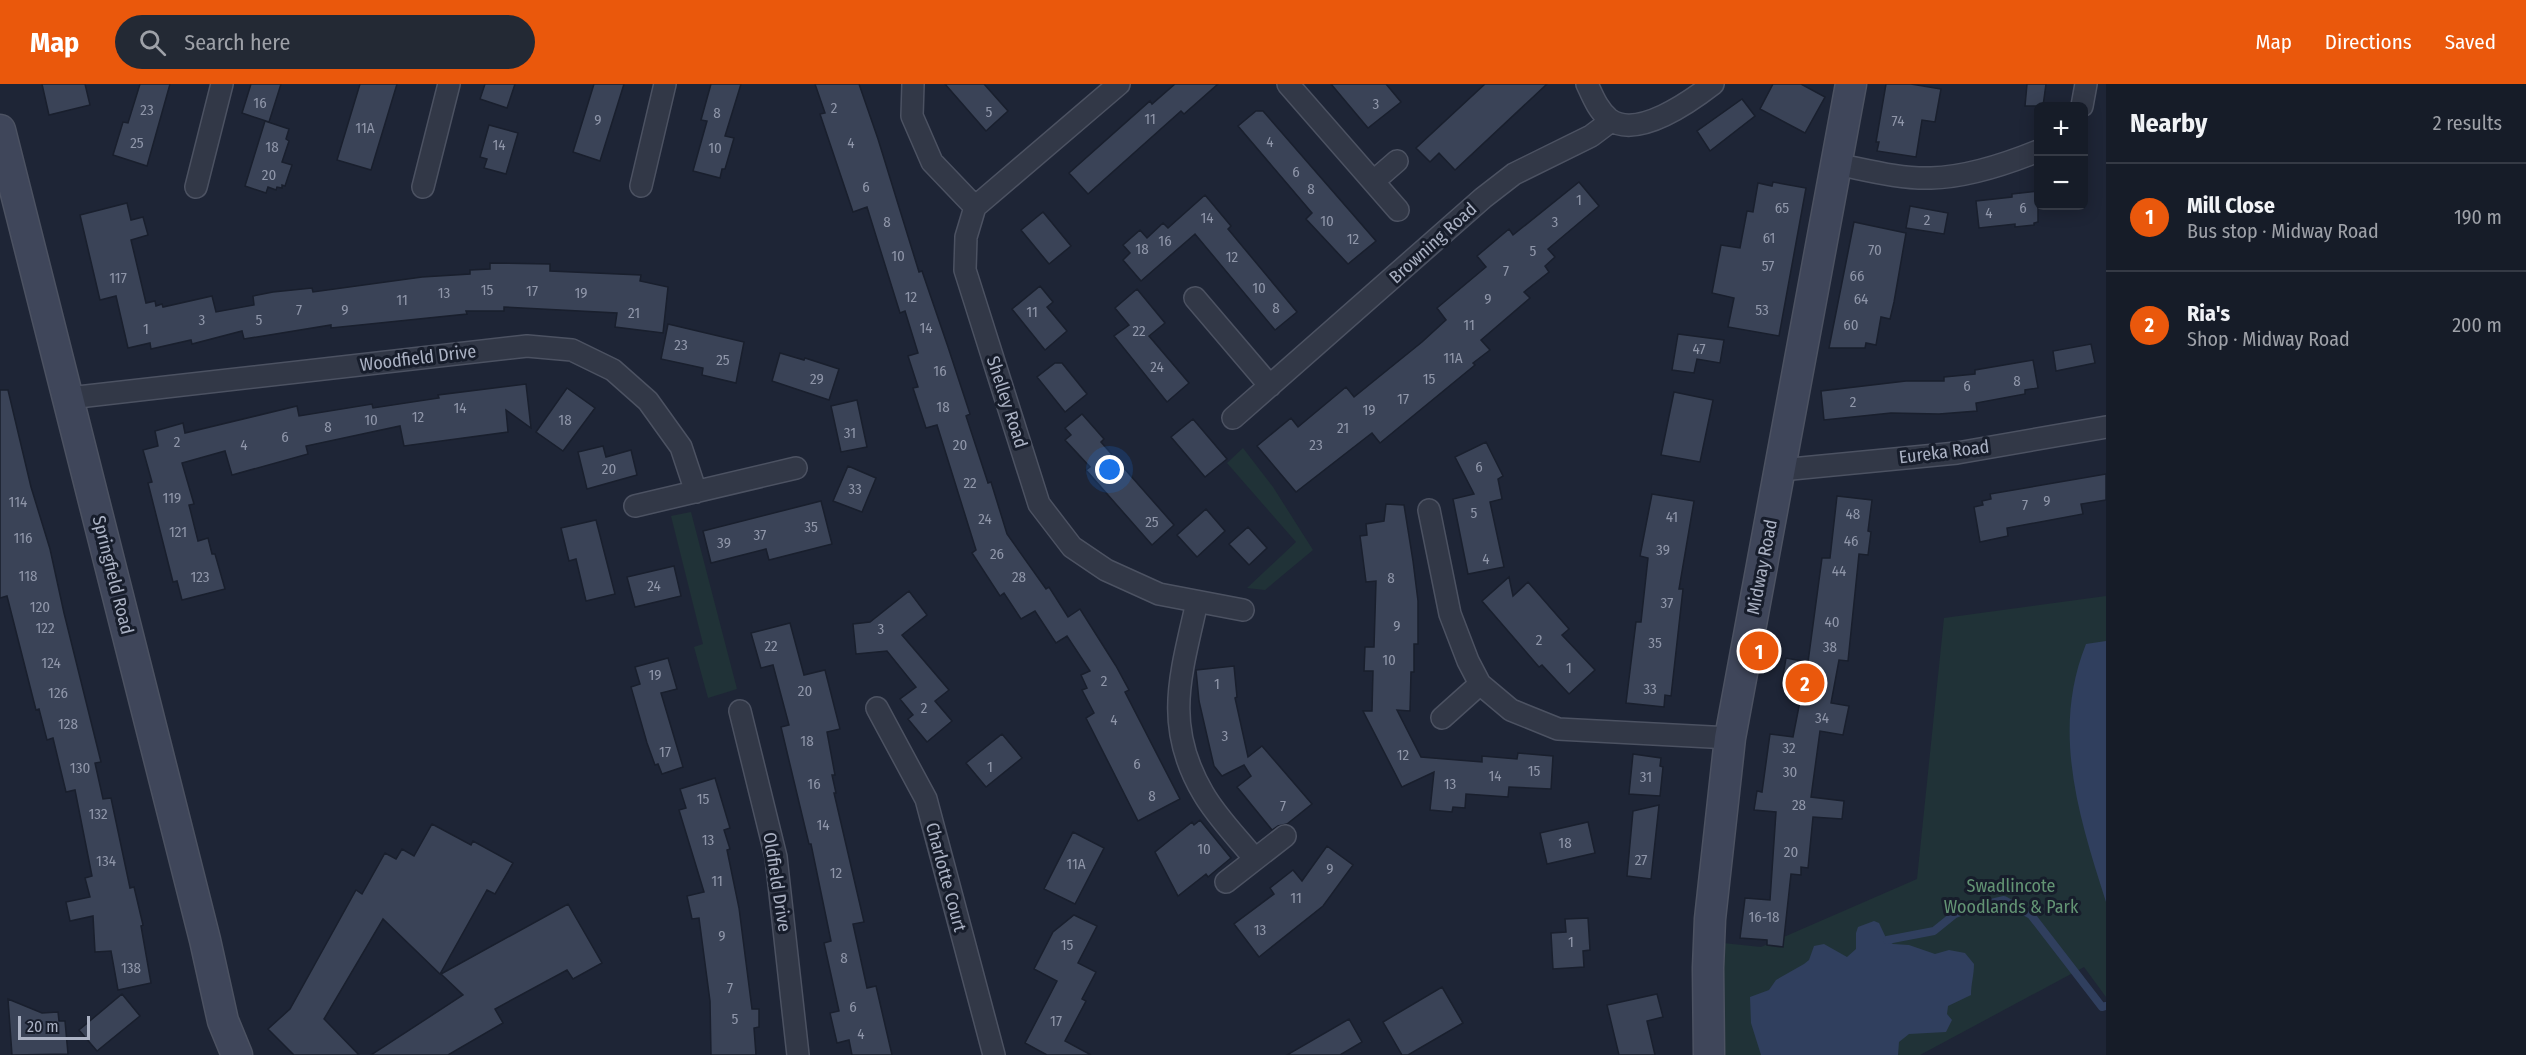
<!DOCTYPE html>
<html lang="en">
<head>
<meta charset="utf-8">
<style>
  body { margin:0; font-family:"Fira Sans Condensed",sans-serif; background:#232934; color:#f1f3f6 }
  .controls { position:absolute; right:18px; top:18px; display:grid; overflow:hidden; border-radius:9px; box-shadow:0 3px 15px #0003 }
  .controls button { width:54px; height:54px; display:grid; place-items:center; padding:0; border:0; border-bottom:2px solid #353a45; background:#161c28; color:#f1f3f6; font:30px sans-serif }
  .scale { position:absolute; left:18px; bottom:15px; width:72px; box-sizing:border-box; padding-left:6px; border:3px solid #abb2c4; border-top:0; font-size:16px; line-height:21px; white-space:nowrap; color:#abb2c4; -webkit-text-stroke:4px #171d2b; paint-order:stroke }
  .you { position:absolute; left:1110px; top:386px; width:21px; height:21px; margin:-15px; border:4px solid #fff; border-radius:50%; background:#1a73e8; box-shadow:0 0 0 9px #1a73e833 }
  .badge { display:grid; place-items:center; width:39px; height:39px; border-radius:50%; background:#ea580c; color:#fff; font-size:20px; font-weight:700 }
  .pin { position:absolute; translate:-50% -50%; border:3px solid #fff; box-shadow:0 2px 6px #0006 }
  .list { margin:0; padding:0; list-style:none }
  h2 { display:flex; justify-content:space-between; align-items:center; height:78px; margin:0; padding:0 24px; font-size:26px }
  h2 small { font-size:20px; font-weight:400; color:#9ea1a8 }
  .list li { display:grid; grid-template-columns:39px 1fr auto; gap:18px; align-items:center; box-sizing:border-box; height:108px; padding:0 24px; border-top:2px solid #353a45 }
  .list b { display:block; font-size:22px; white-space:nowrap }
  .list p { margin:0; font-size:20px; white-space:nowrap; color:#9ea1a8 }
  .list em { font-size:20px; font-style:normal; color:#9ea1a8 }
  .icon { flex:none; width:33px; height:33px; fill:none; stroke:currentColor; stroke-width:2; stroke-linecap:round; stroke-linejoin:round }
  .map { position:relative; flex:none; width:2106px; height:971px; overflow:hidden }
  header { display:flex; align-items:center; gap:36px; box-sizing:border-box; height:84px; padding:0 30px; background:#ea580c; color:#fff }
  header strong { font-size:28px }
  nav { display:flex; gap:33px; margin-inline-start:auto; font-size:21px }
  .search { width:420px; height:54px; background:#232934; display:flex; align-items:center; gap:15px; box-sizing:border-box; padding:0 21px; border-radius:33px; color:#9ea1a8; font-size:22px }
  main { display:flex }
  aside { flex:1; background:#161c28 }
  .map>svg:first-child { display:block }
  .green { fill:#203237 }
  .water { fill:#303f5e }
  .lines { fill:none; stroke-linecap:round; stroke-linejoin:round }
  .stream { stroke:#303f5e; stroke-width:8 }
  .building { fill:#3a4357; stroke:#191f2d; stroke-width:1.5 }
  .street-casing { stroke:#4c5262; stroke-width:24 }
  .secondary-casing { stroke:#4c5262; stroke-width:33 }
  .street { stroke:#323847; stroke-width:21 }
  .secondary { stroke:#3f465a; stroke-width:30 }
  .labels { text-anchor:middle; dominant-baseline:central; stroke-width:6; stroke-linejoin:round; paint-order:stroke }
  .number-label { font-size:15px; fill:#8f96a9 }
  .street-label { font-size:18px; fill:#abb2c4; stroke:#171d2b }
  .park-label { font-size:18px; fill:#639474; stroke:#171d2b }
</style>
</head>
<body>
<header>
<strong>Map</strong>
<div class="search"><svg class="icon" aria-label="search" viewBox="0 0 24 24"><circle cx="10" cy="10" r="6"/><path d="M15 15l6 6"/></svg>Search here</div>
<nav><a>Map</a><a>Directions</a><a>Saved</a></nav>
</header>
<main>
<div class="map">
<svg width="2106" height="971" viewBox="0 0 2106 971">
  <rect width="100%" height="100%" fill="#1e2536"/>
  <!-- green -->
  <path class="green" d="M1243 364 1273 403 1313 466 1265 506 1247 504 1296 458 1227 379Z
    M691 428 737 605 708 614 694 563 703 560 671 432Z
    M2106 512V913L2084 883 1920 971H1725L1723 859 1761 863 1917 795 1944 534Z"/>
  <!-- water -->
  <path class="water" d="M2106 557V818C2079 733 2051 647 2086 560Z
    M1874 837 1879 839 1887 856 1893 860 1909 861 1935 870 1949 866 1965 869 1974 880C1974 891 1971 900 1971 911L1948 922 1947 930 1952 936 1946 948 1909 950 1899 958 1898 971H1761L1751 939 1750 913 1769 906 1776 896 1804 880 1809 876 1814 862 1824 860 1847 873 1856 865V849L1858 843Z"/>
  <g class="lines">
    <!-- stream -->
    <path class="stream" d="M1887 856 1934 847 1955 830 1978 822 2004 816 2031 831 2102 923 2106 922"/>
  </g>
  <!-- building -->
  <path class="building" d="M42 0H85L90 21 49 31Z
    M140 0H170L147 82 113 71 123 38 128 39Z
    M251 0H281L269 38 242 29Z
    M360 0H397L371 86 337 76Z
    M485 0H515L507 24 480 15Z
    M594 0H624L600 77 573 68Z
    M711 0H741L725 52 734 54 725 85H722L720 94 693 87 707 37 701 36Z
    M815 0H859L878 55 919 188 922 187 948 263 970 330 966 332 988 399 991 398 1007 450 1046 505 1049 503 1068 533 1080 525 1116 582 1129 606 1125 608 1180 715 1138 737 1086 634 1094 629 1082 606 1087 604 1081 591 1090 587 1067 552 1056 559 1035 527 1021 535 1004 509 1000 512 972 469 976 466 937 341 926 344 913 304 918 303 908 272 918 269 905 227 900 229 867 123 853 128 820 30 825 29Z
    M945 0H984L1008 27 986 47Z
    M1175 0H1218L1184 30 1181 27 1088 110 1069 89 1150 17 1152 20Z
    M1331 0H1386L1401 18 1368 44Z
    M1485 0H1547L1455 86 1439 69 1430 78 1416 64Z
    M1773 0H1801L1825 13 1805 49 1760 25Z
    M1886 0H1911L1941 5 1935 38 1922 36 1916 73 1877 67 1879 58H1876Z
    M2027 0H2046L2043 22H2025Z
    M1742 15 1755 32 1710 67 1697 47Z
    M1256 27H1263L1376 157 1348 180 1306 135 1312 129 1238 42Z
    M265 37 289 45 286 55 289 57 282 78 292 81 285 102 282 101V104L277 103 276 106 268 103 266 109 245 102Z
    M489 41 518 49 506 90 484 84 487 75 480 73Z
    M1579 98 1599 122 1548 165 1555 173 1545 182 1549 188 1524 208 1530 214 1481 256 1490 266 1473 279 1475 281 1380 359 1372 349 1296 408 1257 362 1291 334 1298 343 1346 303 1354 313 1422 258 1446 236 1437 224 1486 183 1477 172 1509 145 1513 151Z
    M1773 98 1806 104 1779 252 1728 243 1734 214 1712 209 1721 161 1740 164 1747 127 1753 128 1758 99 1772 102Z
    M2038 107V138L2034 139V141L2015 143V140L1979 144 1976 117 2012 113V110Z
    M1205 111 1231 142 1228 145 1297 228 1275 246 1195 150 1141 197 1123 176 1130 169 1123 161 1140 146 1147 154 1163 139 1168 144Z
    M127 119 131 136 143 133 148 151 131 156 146 219 155 217 156 222 162 220 163 223 212 212 216 228 254 221 253 212 273 208 312 204 313 208 422 193 470 190V186L490 185V179L550 180V187L641 191 640 197 668 203 663 249 615 243 617 229 504 223V227H466L467 230 331 244V241L244 255 242 247 192 260 191 256 151 265 150 259 128 264 116 212 100 216 80 131Z
    M1910 122 1948 129 1944 150 1906 144Z
    M1043 128 1071 162 1049 180 1021 146Z
    M1854 138 1906 149 1894 218 1890 235 1881 233 1876 261 1866 259 1865 264H1829Z
    M1040 202 1053 218 1047 223 1067 247 1045 266 1012 225Z
    M1137 205 1165 239 1149 252 1189 299 1167 318 1114 252 1129 241 1115 224Z
    M668 240 744 258 736 299 702 291 703 284 661 275Z
    M1678 250 1724 256 1720 279 1697 275 1694 289 1672 286Z
    M2091 260 2095 279 2056 287 2053 267Z
    M780 269 804 276 805 274 839 285 829 316 772 297Z
    M2033 276 2038 304 2025 306V310L1976 319 1977 327 1939 330 1891 329 1824 336 1821 307 1906 297H1944V293L1975 290V286Z
    M1055 279H1062L1087 310 1065 328 1037 293Z
    M526 300 531 344 506 326 508 348 404 362 400 342 306 362 308 370 232 391 225 367 182 379 194 420 189 421 198 457 208 454 212 470H215L225 505 182 516 177 497 173 498 148 399 152 398 143 366 158 362 155 347 183 339 185 349 297 322 299 332 372 320 373 324 439 314 438 311Z
    M567 304 595 324 563 367 536 348Z
    M0 306H8L31 403 50 465 64 529 101 678 95 679 103 715 111 714 130 804 134 803 143 841 141 842 151 899 118 906 111 867 95 868 93 832 70 837 66 818 90 813 85 794 92 792 75 706 66 708 53 654 47 656 39 625 36 626 7 512 0 514Z
    M1674 308 1713 316 1700 378 1661 371Z
    M857 316 867 363 841 368 831 322Z
    M1082 330 1104 355 1101 358 1174 441 1152 461 1086 386 1090 383 1065 356 1071 351 1065 344Z
    M1193 335 1227 375 1205 393 1171 353Z
    M1486 358 1503 392 1498 395 1502 415 1490 418 1504 483 1468 490 1453 415 1474 410 1455 373Z
    M603 362 606 373 631 366 637 391 587 405 578 368Z
    M848 382 876 394 862 428 833 417Z
    M2106 390V416L2081 420 2083 430 2007 444 2008 452 1980 458 1974 423 1983 421 1982 417 1991 415 1990 410Z
    M1652 410 1694 417 1679 505H1683L1671 612 1665 611 1664 623 1626 619 1636 538H1641L1648 474 1640 472Z
    M1837 412 1872 416 1868 447 1871 448 1868 471 1859 470 1848 577 1839 576 1831 619 1849 622 1843 651 1820 647 1811 713 1844 717 1842 735 1813 733 1808 784 1801 783V791L1791 790 1783 863 1767 861V856L1740 854 1745 814 1770 816 1776 728 1754 726 1757 707 1762 708 1770 650 1793 653 1802 607 1781 603 1786 574 1808 578 1822 474H1830Z
    M821 417 832 460 769 476 766 465 711 479 703 447Z
    M1386 420 1404 421 1413 477 1418 517V560H1414V588H1411L1410 627 1397 626 1421 673 1482 678V672L1517 675 1518 669 1553 672 1551 705 1509 703 1508 713 1466 710 1465 724 1453 723 1452 728 1430 726 1434 688 1402 703 1363 627H1372L1373 587H1364L1365 563H1374L1376 497 1366 498 1360 452 1367 451 1366 440 1384 437Z
    M1206 425 1225 447 1197 473 1177 451Z
    M596 436 615 510 586 517 576 475 569 477 561 444Z
    M1248 443 1267 464 1249 481 1229 460Z
    M674 482 681 512 635 523 627 493Z
    M1509 493 1513 512 1528 498 1569 545 1562 551 1595 586 1569 610 1542 581 1539 583 1482 517Z
    M909 507 927 531 902 551 949 606 935 617 952 637 927 658 908 635 913 631 900 615 916 603 887 567 856 570 853 540 870 538Z
    M790 539 804 591 825 586 840 645 827 648 835 691H832L836 709H834L864 838 853 840 867 904 876 902 892 971H852L849 956 837 959 830 929 839 927 824 859 831 857 811 760H809L781 643 789 641 773 581 761 584 751 549Z
    M668 574 677 605 661 609 683 683 662 690 658 680 655 681 647 659 631 603 640 600 635 583Z
    M1234 582 1237 613 1235 614 1248 673 1262 662 1312 720 1287 740 1278 742 1272 746 1237 703 1251 692 1244 681 1222 692 1214 682 1199 617 1196 586Z
    M1002 650 1022 674 986 703 966 679Z
    M1633 670 1661 674 1660 682 1663 683 1660 712 1629 710Z
    M715 694 730 744 724 746 730 765 727 766 739 824 752 925H759V943L754 944 756 971H711L710 917 699 834 692 835 687 812 704 808 679 726 686 724 680 705Z
    M1659 721 1651 795 1627 792 1633 727Z
    M1200 736 1231 774 1208 793 1206 790 1178 812 1155 768 1192 738 1194 741Z
    M1588 738 1595 769 1547 780 1540 749Z
    M432 740 471 761 473 757 513 779 495 810 487 806 440 890 383 835 324 935 359 971H294L268 945 290 925 356 806 362 810 385 769 396 775 402 765 414 772Z
    M1073 748 1104 764 1075 820 1044 805Z
    M1327 762 1353 781 1323 822 1259 873 1234 840 1274 810 1270 804 1293 786 1302 797Z
    M568 820 602 879 573 895 567 886 495 925 503 939 448 971H371L463 911 441 890Z
    M1074 831 1097 842 1078 879 1096 888 1082 915 1086 917 1065 957 1091 971H1047L1025 959 1057 897 1034 885 1053 848Z
    M1588 834 1590 866 1583 867 1584 883 1553 885 1551 849 1566 848 1565 835Z
    M1442 903 1463 939 1408 971H1402L1383 938Z
    M122 910 140 932 97 967 79 946Z
    M1657 910 1663 933 1647 937 1655 971H1619L1607 921Z
    M8 915 42 929 58 928 59 937H65L68 970 12 971Z
    M1349 935 1362 958 1340 971H1287Z"/>
  <g class="lines">
    <!-- street casing -->
    <g class="street-casing">
      <path id="street" d="M913 0 912 32 932 78 975 123 966 153 965 186 1039 420 1072 463 1106 486 1159 510 1243 526
        M1288 0 1398 126
        M1587 0C1593 13 1598 26 1609 35 1637 56 1691 17 1713 0
        M2082 22 2086 0
        M1836 80C1867 86 1899 95 1931 94 1967 93 2006 80 2038 67
        M1374 97 1397 77
        M641 102 665 0
        M196 103 222 0
        M423 103 449 0
        M975 123 1119 0
        M1195 214 1270 302
        M69 314 527 262 572 266 613 286 648 317 681 363 696 408
        M1233 334 1483 114 1514 90 1591 52 1611 37
        M1781 386 1957 369 2106 343
        M635 422 796 384
        M1429 426 1450 530 1468 577 1480 600 1511 626 1558 645 1730 654
        M1197 518C1181 590 1163 641 1203 709 1216 732 1237 753 1254 774
        M877 624 926 715 994 971
        M740 627 776 773 798 971
        M1442 634 1480 600
        M1226 798 1285 752"/>
    </g>
    <!-- secondary casing -->
    <g class="secondary-casing">
      <path id="secondary" d="M0 46 205 856 223 937 237 971
        M1709 971 1708 884 1710 835 1730 654 1851 0"/>
    </g>
    <!-- street -->
    <use href="#street" class="street"/>
    <!-- secondary -->
    <use href="#secondary" class="secondary"/>
  </g>
  <g class="labels">
    <!-- number labels -->
    <g class="number-label">
      <text x="260" y="19">16</text>
      <text x="1376" y="20">3</text>
      <text x="834" y="24">2</text>
      <text x="147" y="26">23</text>
      <text x="989" y="28">5</text>
      <text x="717" y="29">8</text>
      <text x="1150" y="35">11</text>
      <text x="598" y="36">9</text>
      <text x="1898" y="37">74</text>
      <text x="365" y="44">11A</text>
      <text x="1270" y="58">4</text>
      <text x="137" y="59">25</text>
      <text x="851" y="59">4</text>
      <text x="499" y="61">14</text>
      <text x="272" y="63">18</text>
      <text x="715" y="64">10</text>
      <text x="1296" y="88">6</text>
      <text x="269" y="91">20</text>
      <text x="866" y="103">6</text>
      <text x="1311" y="105">8</text>
      <text x="1579" y="116">1</text>
      <text x="1782" y="124">65</text>
      <text x="2023" y="124">6</text>
      <text x="1989" y="129">4</text>
      <text x="1207" y="134">14</text>
      <text x="1927" y="136">2</text>
      <text x="1327" y="137">10</text>
      <text x="887" y="138">8</text>
      <text x="1555" y="138">3</text>
      <text x="1769" y="154">61</text>
      <text x="1353" y="155">12</text>
      <text x="1165" y="157">16</text>
      <text x="1142" y="165">18</text>
      <text x="1875" y="166">70</text>
      <text x="1533" y="167">5</text>
      <text x="898" y="172">10</text>
      <text x="1232" y="173">12</text>
      <text x="1768" y="182">57</text>
      <text x="1506" y="187">7</text>
      <text x="1857" y="192">66</text>
      <text x="118" y="194">117</text>
      <text x="1259" y="204">10</text>
      <text x="487" y="206">15</text>
      <text x="532" y="207">17</text>
      <text x="444" y="209">13</text>
      <text x="581" y="209">19</text>
      <text x="911" y="213">12</text>
      <text x="1488" y="215">9</text>
      <text x="1861" y="215">64</text>
      <text x="402" y="216">11</text>
      <text x="1276" y="224">8</text>
      <text x="299" y="226">7</text>
      <text x="345" y="226">9</text>
      <text x="1762" y="226">53</text>
      <text x="1032" y="228">11</text>
      <text x="634" y="229">21</text>
      <text x="202" y="236">3</text>
      <text x="259" y="236">5</text>
      <text x="1469" y="241">11</text>
      <text x="1851" y="241">60</text>
      <text x="926" y="244">14</text>
      <text x="146" y="245">1</text>
      <text x="1139" y="247">22</text>
      <text x="681" y="261">23</text>
      <text x="1699" y="265">47</text>
      <text x="1453" y="274">11A</text>
      <text x="723" y="276">25</text>
      <text x="1157" y="283">24</text>
      <text x="940" y="287">16</text>
      <text x="817" y="295">29</text>
      <text x="1429" y="295">15</text>
      <text x="2017" y="297">8</text>
      <text x="1967" y="302">6</text>
      <text x="1403" y="315">17</text>
      <text x="1853" y="318">2</text>
      <text x="943" y="323">18</text>
      <text x="460" y="324">14</text>
      <text x="1369" y="326">19</text>
      <text x="418" y="333">12</text>
      <text x="371" y="336">10</text>
      <text x="565" y="336">18</text>
      <text x="328" y="343">8</text>
      <text x="1343" y="344">21</text>
      <text x="850" y="349">31</text>
      <text x="285" y="353">6</text>
      <text x="177" y="358">2</text>
      <text x="244" y="361">4</text>
      <text x="960" y="361">20</text>
      <text x="1316" y="361">23</text>
      <text x="1479" y="383">6</text>
      <text x="609" y="385">20</text>
      <text x="970" y="399">22</text>
      <text x="855" y="405">33</text>
      <text x="172" y="414">119</text>
      <text x="2047" y="417">9</text>
      <text x="18" y="418">114</text>
      <text x="2025" y="421">7</text>
      <text x="1474" y="429">5</text>
      <text x="1853" y="430">48</text>
      <text x="1672" y="433">41</text>
      <text x="985" y="435">24</text>
      <text x="1152" y="438">25</text>
      <text x="811" y="443">35</text>
      <text x="178" y="448">121</text>
      <text x="760" y="451">37</text>
      <text x="23" y="454">116</text>
      <text x="1851" y="457">46</text>
      <text x="724" y="459">39</text>
      <text x="1663" y="466">39</text>
      <text x="997" y="470">26</text>
      <text x="1486" y="475">4</text>
      <text x="1839" y="487">44</text>
      <text x="28" y="492">118</text>
      <text x="200" y="493">123</text>
      <text x="1019" y="493">28</text>
      <text x="1391" y="494">8</text>
      <text x="654" y="502">24</text>
      <text x="1667" y="519">37</text>
      <text x="40" y="523">120</text>
      <text x="1832" y="538">40</text>
      <text x="1397" y="542">9</text>
      <text x="45" y="544">122</text>
      <text x="881" y="545">3</text>
      <text x="1539" y="556">2</text>
      <text x="1655" y="559">35</text>
      <text x="771" y="562">22</text>
      <text x="1830" y="563">38</text>
      <text x="1389" y="576">10</text>
      <text x="51" y="579">124</text>
      <text x="1569" y="584">1</text>
      <text x="655" y="591">19</text>
      <text x="1104" y="597">2</text>
      <text x="1217" y="600">1</text>
      <text x="1650" y="605">33</text>
      <text x="805" y="607">20</text>
      <text x="58" y="609">126</text>
      <text x="924" y="624">2</text>
      <text x="1822" y="634">34</text>
      <text x="1114" y="636">4</text>
      <text x="68" y="640">128</text>
      <text x="1225" y="652">3</text>
      <text x="807" y="657">18</text>
      <text x="1789" y="664">32</text>
      <text x="665" y="668">17</text>
      <text x="1403" y="671">12</text>
      <text x="1137" y="680">6</text>
      <text x="990" y="683">1</text>
      <text x="80" y="684">130</text>
      <text x="1534" y="687">15</text>
      <text x="1790" y="688">30</text>
      <text x="1495" y="692">14</text>
      <text x="1646" y="693">31</text>
      <text x="814" y="700">16</text>
      <text x="1450" y="700">13</text>
      <text x="1152" y="712">8</text>
      <text x="703" y="715">15</text>
      <text x="1799" y="721">28</text>
      <text x="1283" y="722">7</text>
      <text x="98" y="730">132</text>
      <text x="823" y="741">14</text>
      <text x="708" y="756">13</text>
      <text x="1565" y="759">18</text>
      <text x="1204" y="765">10</text>
      <text x="1791" y="768">20</text>
      <text x="1641" y="776">27</text>
      <text x="106" y="777">134</text>
      <text x="1076" y="780">11A</text>
      <text x="1330" y="785">9</text>
      <text x="836" y="789">12</text>
      <text x="717" y="797">11</text>
      <text x="1296" y="814">11</text>
      <text x="1764" y="833">16-18</text>
      <text x="1260" y="846">13</text>
      <text x="722" y="852">9</text>
      <text x="1571" y="858">1</text>
      <text x="1067" y="861">15</text>
      <text x="844" y="874">8</text>
      <text x="131" y="884">138</text>
      <text x="730" y="904">7</text>
      <text x="853" y="923">6</text>
      <text x="735" y="935">5</text>
      <text x="1056" y="937">17</text>
      <text x="861" y="950">4</text>
    </g>
    <!-- street labels -->
    <g class="street-label">
      <text transform="translate(1433 159) rotate(-42)">Browning Road</text>
      <text transform="translate(418 274) rotate(-7)">Woodfield Drive</text>
      <text transform="translate(1007 318) rotate(72)">Shelley Road</text>
      <text transform="translate(1944 368) rotate(-7)">Eureka Road</text>
      <text transform="translate(1762 483) rotate(-79)">Midway Road</text>
      <text transform="translate(113 491) rotate(76)">Springfield Road</text>
      <text transform="translate(946 793) rotate(75)">Charlotte Court</text>
      <text transform="translate(777 798) rotate(81)">Oldfield Drive</text>
    </g>
    <!-- park labels -->
    <g class="park-label">
      <text x="2011" y="802">Swadlincote<tspan x="2011" dy="21">Woodlands &amp; Park</tspan></text>
    </g>
  </g>
</svg>
<div class="controls">
<button>+</button>
<button>−</button>
</div>
<div class="scale">20 m</div>
<div class="you"></div>
<div class="pin badge" style="left:1759px;top:567px">1</div>
<div class="pin badge" style="left:1805px;top:599px">2</div>
</div>
<aside>
<h2>Nearby<small>2 results</small></h2>
<ul class="list">
<li><span class="badge">1</span><div><b>Mill Close</b><p>Bus stop · Midway Road</p></div><em>190 m</em></li>
<li><span class="badge">2</span><div><b>Ria's</b><p>Shop · Midway Road</p></div><em>200 m</em></li>
</ul>
</aside>
</main>
</body>
</html>
